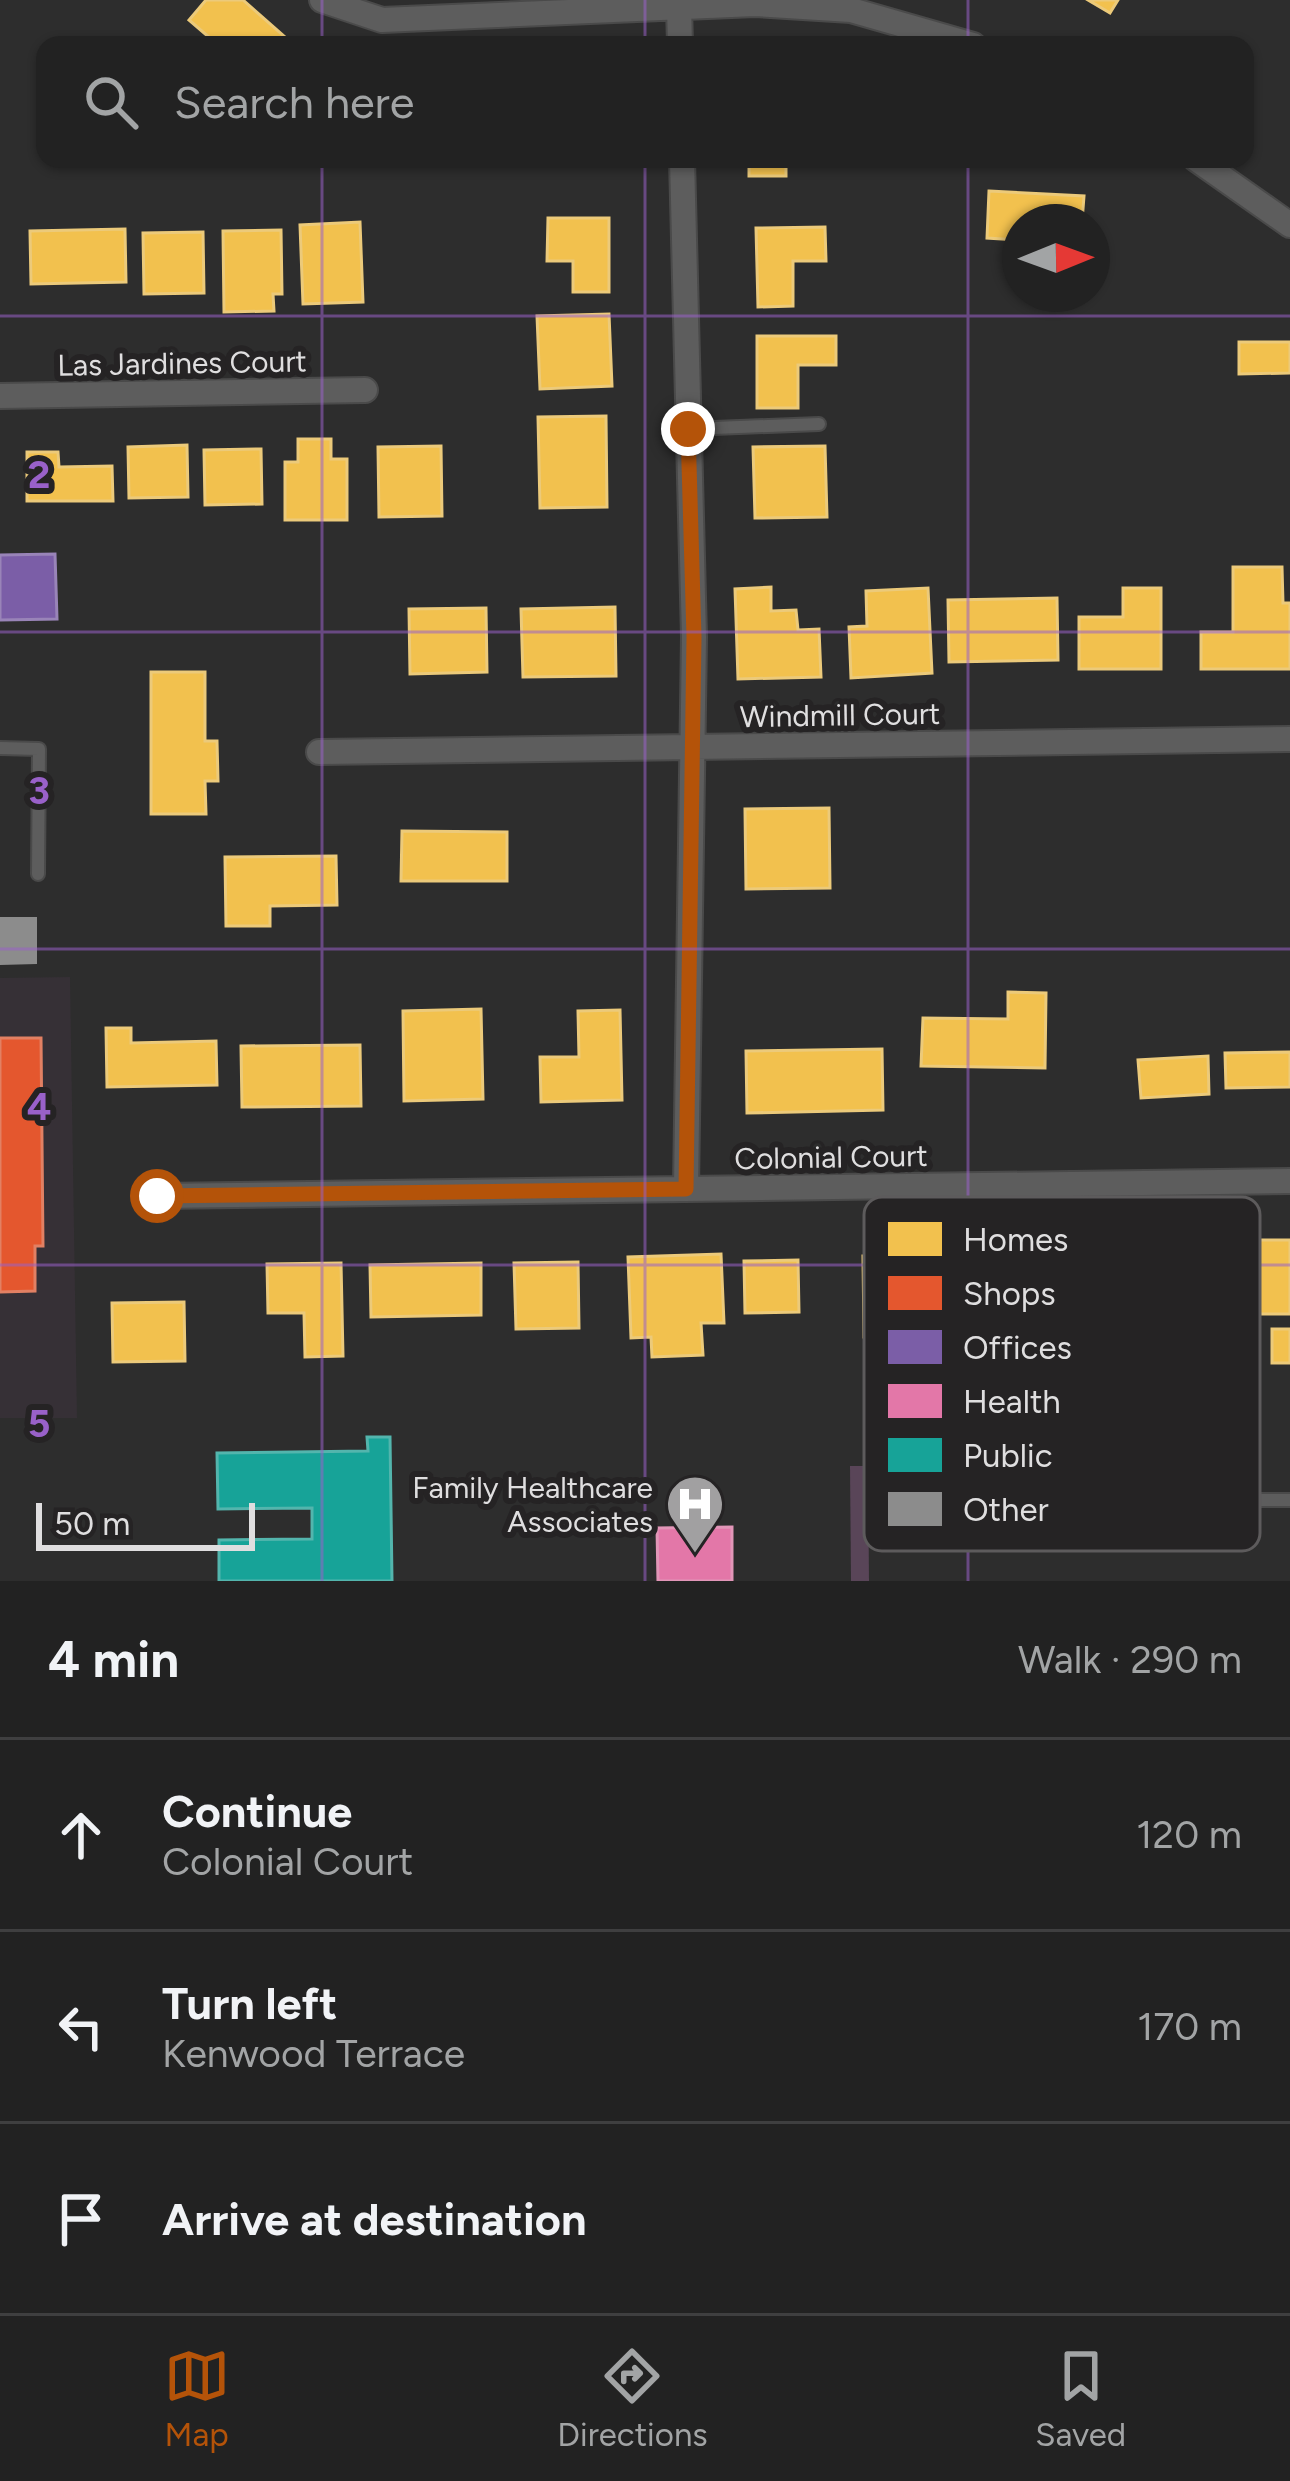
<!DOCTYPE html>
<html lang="en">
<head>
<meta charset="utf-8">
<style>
  body { margin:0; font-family:Figtree,sans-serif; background:#2e2f2f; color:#f1f3f6 }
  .compass { position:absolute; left:1002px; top:204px; width:108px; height:108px; border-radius:50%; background:#222; box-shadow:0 3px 9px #0004; rotate:89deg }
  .scale { position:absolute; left:36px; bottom:30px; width:219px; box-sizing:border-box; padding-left:12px; border:6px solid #dfdedf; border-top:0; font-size:33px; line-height:42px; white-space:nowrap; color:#dfdedf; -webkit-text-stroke:9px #252324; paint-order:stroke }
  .stop { position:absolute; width:36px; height:36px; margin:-27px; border:9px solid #b45309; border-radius:50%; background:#fff }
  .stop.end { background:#b45309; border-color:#fff; box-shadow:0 3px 12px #0008 }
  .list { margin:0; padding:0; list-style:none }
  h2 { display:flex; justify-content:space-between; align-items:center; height:156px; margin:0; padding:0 48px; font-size:51px }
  h2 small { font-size:39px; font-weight:400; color:#a2a4a5 }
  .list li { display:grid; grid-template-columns:78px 1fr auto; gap:36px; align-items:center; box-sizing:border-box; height:192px; padding:0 48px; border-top:3px solid #3f3f40 }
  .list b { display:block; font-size:45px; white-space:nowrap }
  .list p { margin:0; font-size:39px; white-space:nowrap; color:#a2a4a5 }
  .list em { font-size:39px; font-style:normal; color:#a2a4a5 }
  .icon { flex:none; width:66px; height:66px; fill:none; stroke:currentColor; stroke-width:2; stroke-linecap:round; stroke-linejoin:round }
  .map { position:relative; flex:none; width:1290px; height:1581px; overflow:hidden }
  .search { position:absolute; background:#222; box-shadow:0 3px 9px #0004; left:36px; right:36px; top:36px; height:132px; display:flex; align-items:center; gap:30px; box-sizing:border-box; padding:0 42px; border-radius:24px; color:#a2a4a5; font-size:45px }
  .sheet { height:732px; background:#222 }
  nav { display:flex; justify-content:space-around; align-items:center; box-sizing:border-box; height:168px; border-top:3px solid #3f3f40; background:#222; font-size:33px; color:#a2a4a5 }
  nav a { display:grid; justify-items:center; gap:6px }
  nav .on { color:#b45309 }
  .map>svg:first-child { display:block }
  .built { fill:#363036 }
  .green { fill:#594558 }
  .homes { fill:#f2c14e; stroke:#ecca7a; stroke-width:3 }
  .shops { fill:#e4572e; stroke:#e28063; stroke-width:3 }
  .offices { fill:#7b5ea7; stroke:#9984b8; stroke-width:3 }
  .health { fill:#e377a8; stroke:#e296b8; stroke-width:3 }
  .public { fill:#17a398; stroke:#53b5ad; stroke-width:3 }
  .building { fill:#8c8c8c }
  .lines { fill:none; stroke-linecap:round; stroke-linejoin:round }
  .service-casing { stroke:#4a4a4a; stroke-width:16 }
  .minor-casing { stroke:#4a4a4a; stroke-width:28 }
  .service { stroke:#5d5d5d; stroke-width:12 }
  .minor { stroke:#5d5d5d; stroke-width:24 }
  .route { stroke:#b45309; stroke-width:15 }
  .grid { fill:none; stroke:#9961c9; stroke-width:3; stroke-opacity:0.55 }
  .labels { text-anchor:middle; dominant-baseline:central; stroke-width:12; stroke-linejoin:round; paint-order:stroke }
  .street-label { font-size:30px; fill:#dfdedf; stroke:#252324 }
  .poi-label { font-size:30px; fill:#dfdedf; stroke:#252324; text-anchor:end }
  .key { fill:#252324; stroke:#5d5b5c; stroke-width:3 }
  .key-label { font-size:33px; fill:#dfdedf }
  .grid-label { font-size:39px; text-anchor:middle; font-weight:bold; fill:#9961c9; stroke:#252324; stroke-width:12; stroke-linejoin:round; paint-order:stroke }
</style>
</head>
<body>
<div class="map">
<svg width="1290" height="1581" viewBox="0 0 1290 1581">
  <rect width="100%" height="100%" fill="#2d2d2d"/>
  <!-- built -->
  <path class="built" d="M70 977 77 1418H0V978Z"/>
  <!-- green -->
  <path class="green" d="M850 1466H868L869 1581H851Z"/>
  <!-- homes -->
  <path class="homes" d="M206 0H243L286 38 280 45H218L189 20Z
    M1088 0H1118L1110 13Z
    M749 159H786V176H749Z
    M989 191 1084 196 1082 222H1020V240L987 238Z
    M548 218H609V292H573V261H547Z
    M360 222 363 302 303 304 300 225Z
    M825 227 826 261H793V306L758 307 756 228Z
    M125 229 126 282 31 284 30 231Z
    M281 230 282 294H273L274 311 224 312 223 231Z
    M203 232 204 293 144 294 143 233Z
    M609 314 612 386 540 389 537 316Z
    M757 336H836V365H798V408H757Z
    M1239 342H1290V373L1239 374Z
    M606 416 607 507 540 508 538 417Z
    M298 439H331V459H347V520H285V462H298Z
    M187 445 188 497 129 498 128 447Z
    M441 446 442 516 379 517 378 447Z
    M825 446 827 517 755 518 753 447Z
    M261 449 262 504 205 505 204 450Z
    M27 452H58L59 467 112 466 113 501H27Z
    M1233 567H1282L1283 603H1290V669H1201V632H1233Z
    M771 587V611L796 610 798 630 819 629 821 677 738 679 735 589Z
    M928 588 932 673 851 678 849 627 867 626 866 591Z
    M1123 588H1161V669H1079V617H1123Z
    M1057 598 1058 660 949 662 948 600Z
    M615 607 616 676 523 677 521 609Z
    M486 608 487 672 410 674 409 609Z
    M151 672H205V741H217L218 781H205L206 814H151Z
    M829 808 830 888 746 889 745 809Z
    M402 831 507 832V881H401Z
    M336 856 337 905 270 906V926H226L225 857Z
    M1008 992 1046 993 1045 1068 921 1066 923 1018 1008 1019Z
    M481 1009 483 1099 404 1101 403 1011Z
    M620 1010 622 1100 541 1102 540 1057H579L578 1011Z
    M106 1028H131V1043L216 1041 217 1085 107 1087Z
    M360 1045 361 1106 242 1107 241 1046Z
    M882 1049 883 1110 747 1113 746 1051Z
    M1290 1052V1087L1226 1088 1225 1053Z
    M1208 1056 1209 1094 1141 1098 1138 1060Z
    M1243 1240H1290V1314H1242Z
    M721 1254 724 1323H701L703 1355 652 1357 651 1337 631 1338 628 1257Z
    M972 1255 973 1335 864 1337 863 1256Z
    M798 1260 799 1312 745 1313 744 1261Z
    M578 1262 579 1328 516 1329 514 1263Z
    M341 1263 343 1356 305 1357 304 1313H268L267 1264Z
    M481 1263V1315L371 1317 370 1265Z
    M184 1302 185 1361 113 1362 112 1303Z
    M1272 1329H1290V1363H1272Z"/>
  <!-- shops -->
  <path class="shops" d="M0 1038H41L43 1246H35V1291L0 1292Z"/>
  <!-- offices -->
  <path class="offices" d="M55 554 57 619 0 620V555Z"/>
  <!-- health -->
  <path class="health" d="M732 1527V1581H658L657 1528Z"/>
  <!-- public -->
  <path class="public" d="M367 1437H390L392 1581H219V1540L312 1539V1508L218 1509 217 1453 368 1451Z"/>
  <!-- building -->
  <path class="building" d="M0 917H37V964L0 965Z"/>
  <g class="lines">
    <!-- service casing -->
    <g class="service-casing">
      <path id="service" d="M689 429 819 424
        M0 748 39 749 38 874
        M1243 1500H1290"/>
    </g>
    <!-- minor casing -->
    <g class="minor-casing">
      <path id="minor" d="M322 0 382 20 755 4 851 10 973 45
        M679 6 680 45
        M682 159 694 637 686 1189
        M1196 159 1290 225
        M0 396 365 390
        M319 752 1290 739
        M157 1196 1290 1181"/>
    </g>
    <!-- service -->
    <use href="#service" class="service"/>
    <!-- minor -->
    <use href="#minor" class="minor"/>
  </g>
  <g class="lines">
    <!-- route -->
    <path class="route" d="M157 1196 686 1189 694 637 688 429"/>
  </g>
  <!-- grid -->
  <path class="grid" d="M322 0V45M645 0V45M968 0V45M322 159V1581M645 159V1581M968 159V1581M0 316H1290M0 632H1290M0 949H1290M0 1265H1290"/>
  <!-- icons -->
  <defs>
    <g id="hospital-pin" transform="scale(3)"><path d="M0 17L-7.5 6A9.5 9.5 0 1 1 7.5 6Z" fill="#a1a0a1" stroke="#252324"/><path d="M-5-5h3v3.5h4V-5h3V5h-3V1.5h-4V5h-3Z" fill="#fff"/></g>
  </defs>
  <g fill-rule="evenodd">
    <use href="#hospital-pin" x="695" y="1504"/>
  </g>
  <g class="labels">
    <!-- street labels -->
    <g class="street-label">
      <text transform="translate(182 363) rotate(-1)">Las Jardines Court</text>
      <text transform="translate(840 715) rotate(-1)">Windmill Court</text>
      <text transform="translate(831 1157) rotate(-1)">Colonial Court</text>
    </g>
    <!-- poi labels -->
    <g class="poi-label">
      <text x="653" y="1487">Family Healthcare<tspan x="653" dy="34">Associates</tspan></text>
    </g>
  </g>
  <!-- legend -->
  <rect x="864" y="1197" width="396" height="354" rx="18" class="key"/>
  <rect x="888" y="1222" width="54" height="34" fill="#f2c14e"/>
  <rect x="888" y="1276" width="54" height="34" fill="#e4572e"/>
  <rect x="888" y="1330" width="54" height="34" fill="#7b5ea7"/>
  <rect x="888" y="1384" width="54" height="34" fill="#e377a8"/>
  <rect x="888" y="1438" width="54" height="34" fill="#17a398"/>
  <rect x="888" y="1492" width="54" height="34" fill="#8c8c8c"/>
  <g class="key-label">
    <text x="963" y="1251">Homes</text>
    <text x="963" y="1305">Shops</text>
    <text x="963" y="1359">Offices</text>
    <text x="963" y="1413">Health</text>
    <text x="963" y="1467">Public</text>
    <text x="963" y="1521">Other</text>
  </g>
  <g class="grid-label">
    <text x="39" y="488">2</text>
    <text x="39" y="804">3</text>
    <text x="39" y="1120">4</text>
    <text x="39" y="1437">5</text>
  </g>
</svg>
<svg class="compass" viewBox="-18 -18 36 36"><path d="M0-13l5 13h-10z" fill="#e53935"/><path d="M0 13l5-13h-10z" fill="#a2a4a5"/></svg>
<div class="scale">50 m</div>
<div class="stop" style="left:157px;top:1196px"></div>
<div class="stop end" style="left:688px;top:429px"></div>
<div class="search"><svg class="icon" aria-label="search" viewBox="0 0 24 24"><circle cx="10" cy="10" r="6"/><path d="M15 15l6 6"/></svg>Search here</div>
</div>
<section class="sheet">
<h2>4 min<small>Walk · 290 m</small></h2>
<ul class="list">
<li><svg class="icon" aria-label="ahead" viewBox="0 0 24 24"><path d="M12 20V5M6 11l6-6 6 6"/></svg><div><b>Continue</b><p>Colonial Court</p></div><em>120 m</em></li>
<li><svg class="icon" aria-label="left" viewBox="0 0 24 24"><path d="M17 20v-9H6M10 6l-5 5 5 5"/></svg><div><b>Turn left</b><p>Kenwood Terrace</p></div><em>170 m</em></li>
<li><svg class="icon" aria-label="arrive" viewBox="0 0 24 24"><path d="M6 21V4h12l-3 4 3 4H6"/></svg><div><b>Arrive at destination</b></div></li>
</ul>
</section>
<nav>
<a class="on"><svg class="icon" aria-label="map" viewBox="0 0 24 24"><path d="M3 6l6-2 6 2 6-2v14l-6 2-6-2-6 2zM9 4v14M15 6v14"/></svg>Map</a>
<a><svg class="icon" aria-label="directions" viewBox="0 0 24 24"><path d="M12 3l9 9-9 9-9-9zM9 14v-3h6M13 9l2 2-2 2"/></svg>Directions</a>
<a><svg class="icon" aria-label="saved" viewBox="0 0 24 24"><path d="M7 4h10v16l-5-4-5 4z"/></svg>Saved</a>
</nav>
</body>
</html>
